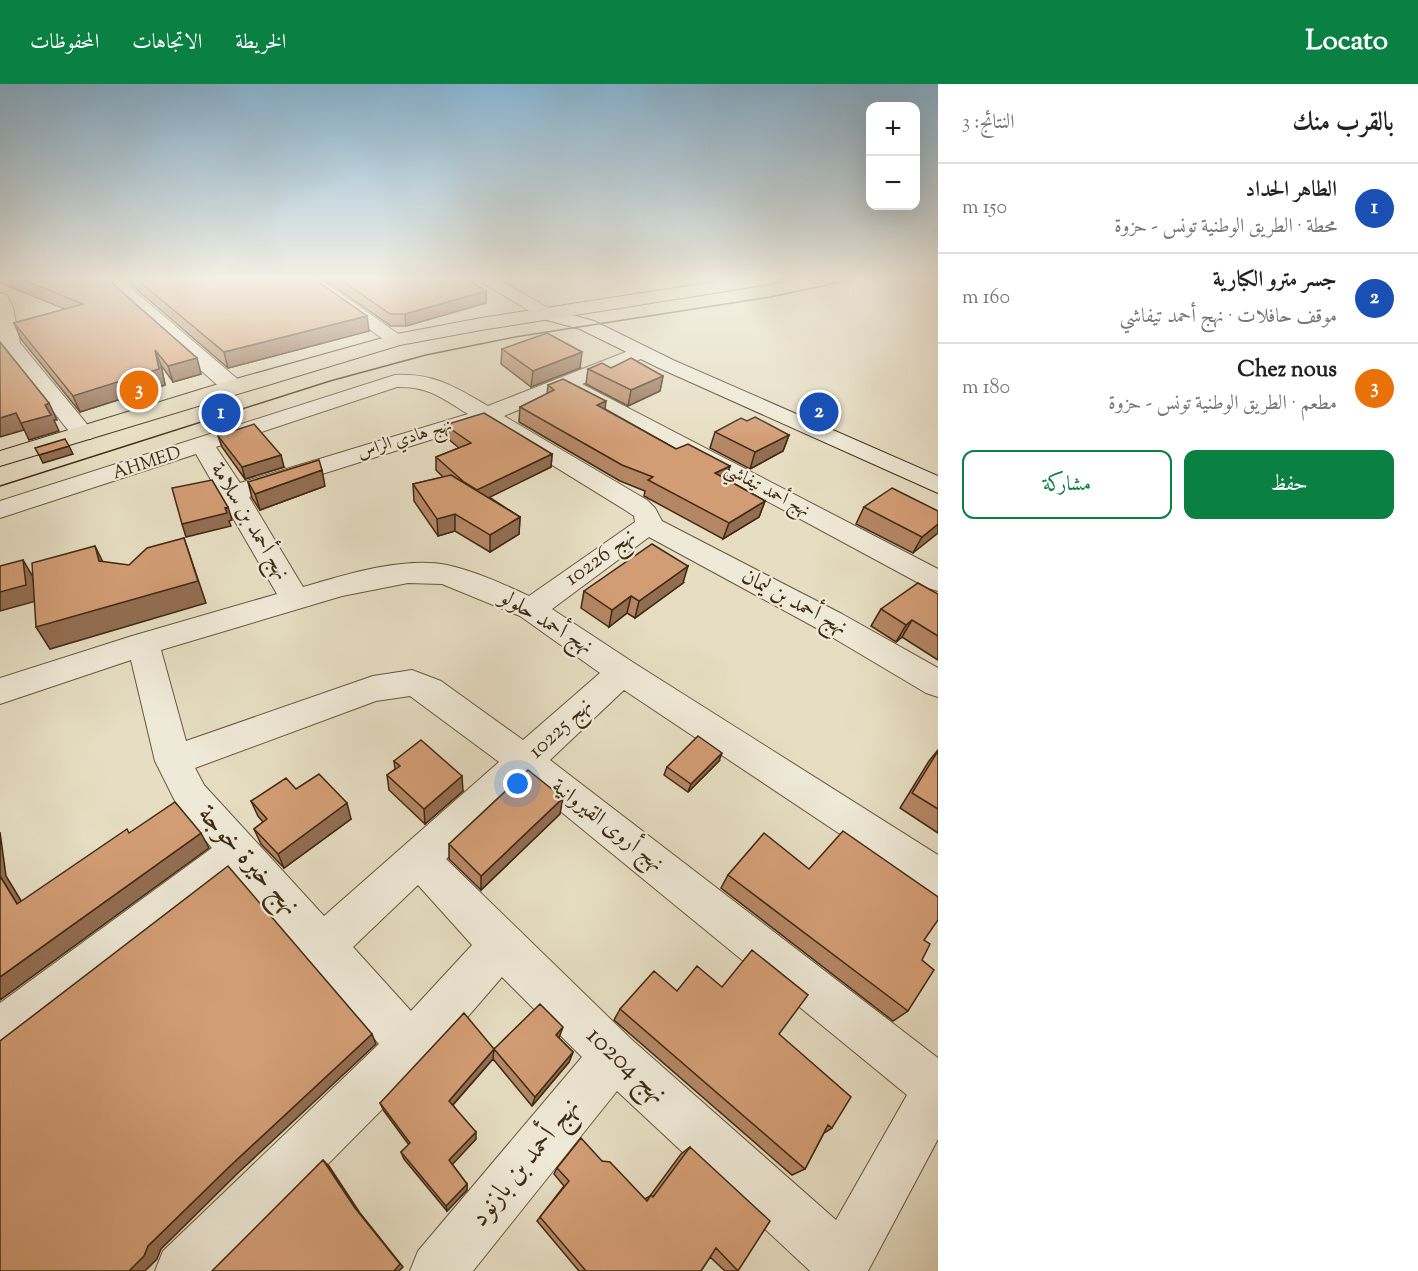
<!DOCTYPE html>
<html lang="ar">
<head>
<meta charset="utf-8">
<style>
  body { margin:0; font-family:"Sorts Mill Goudy",Amiri,serif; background:#f6f6f6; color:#222; direction:rtl }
  .controls { position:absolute; right:18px; top:18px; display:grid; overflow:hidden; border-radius:12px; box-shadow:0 6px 24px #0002 }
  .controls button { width:54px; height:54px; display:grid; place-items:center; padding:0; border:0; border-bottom:2px solid #e0e0e0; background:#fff; color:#222; font:30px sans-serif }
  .you { position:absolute; left:518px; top:700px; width:21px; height:21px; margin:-15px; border:4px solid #fff; border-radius:50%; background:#1a73e8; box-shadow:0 0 0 9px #1a73e833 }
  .badge { display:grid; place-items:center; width:39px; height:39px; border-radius:50%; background:#0b8043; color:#fff; font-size:20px; font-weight:700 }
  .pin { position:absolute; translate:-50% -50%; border:3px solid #fff; box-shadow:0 2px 6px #0006 }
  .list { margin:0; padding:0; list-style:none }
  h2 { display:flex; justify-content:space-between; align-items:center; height:78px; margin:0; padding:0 24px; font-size:26px }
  h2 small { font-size:20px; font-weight:400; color:#767676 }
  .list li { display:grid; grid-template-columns:39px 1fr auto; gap:18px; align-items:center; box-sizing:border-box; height:90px; padding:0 24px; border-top:2px solid #e0e0e0 }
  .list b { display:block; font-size:22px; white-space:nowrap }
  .list p { margin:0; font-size:20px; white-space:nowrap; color:#767676 }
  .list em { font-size:20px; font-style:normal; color:#767676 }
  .actions { display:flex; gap:12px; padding:18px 24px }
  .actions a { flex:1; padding:14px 0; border:2px solid #0b8043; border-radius:12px; text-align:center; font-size:21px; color:#0b8043 }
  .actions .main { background:#0b8043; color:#fff }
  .map { position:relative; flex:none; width:938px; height:1187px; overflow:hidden; direction:ltr }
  header { display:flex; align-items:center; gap:36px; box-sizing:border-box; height:84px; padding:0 30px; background:#0b8043; color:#fff }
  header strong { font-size:28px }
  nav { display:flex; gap:33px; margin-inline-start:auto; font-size:21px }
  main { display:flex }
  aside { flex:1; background:#fff }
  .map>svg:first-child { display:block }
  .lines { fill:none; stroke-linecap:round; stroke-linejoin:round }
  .street-casing { stroke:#69573f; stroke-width:2 }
  .secondary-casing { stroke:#3f2a13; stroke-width:2 }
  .primary-casing { stroke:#3f2a13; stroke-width:2 }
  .street { fill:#efe9d7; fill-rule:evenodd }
  .secondary { fill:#efe9d7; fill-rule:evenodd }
  .primary { fill:#e6ddc2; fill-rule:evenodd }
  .tram { stroke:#3f2a13; stroke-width:1.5 }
  .wall { fill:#b58664; stroke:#3f2a13; stroke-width:1.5 }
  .shaded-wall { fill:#936d51; stroke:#3f2a13; stroke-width:1.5 }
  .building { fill:#d29c74; stroke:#3f2a13; stroke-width:1.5 }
  .labels { text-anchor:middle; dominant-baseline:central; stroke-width:4.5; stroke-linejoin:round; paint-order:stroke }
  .far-street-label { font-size:18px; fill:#3f2a13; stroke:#efe9d7 }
  .street-label { font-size:22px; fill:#3f2a13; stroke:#efe9d7 }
  .near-street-label { font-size:27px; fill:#3f2a13; stroke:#efe9d7 }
</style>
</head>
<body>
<header>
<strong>Locato</strong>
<nav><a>الخريطة</a><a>الاتجاهات</a><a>المحفوظات</a></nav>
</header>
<main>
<aside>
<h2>بالقرب منك<small>النتائج: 3</small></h2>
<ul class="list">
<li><span class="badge" style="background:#1a4fb4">1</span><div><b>الطاهر الحداد</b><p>محطة · الطريق الوطنية تونس - حزوة</p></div><em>150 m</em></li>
<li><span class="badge" style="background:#1a4fb4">2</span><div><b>جسر مترو الكبارية</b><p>موقف حافلات · نهج أحمد تيفاشي</p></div><em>160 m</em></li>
<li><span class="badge" style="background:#e8710a">3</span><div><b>Chez nous</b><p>مطعم · الطريق الوطنية تونس - حزوة</p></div><em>180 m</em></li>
</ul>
<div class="actions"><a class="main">حفظ</a><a>مشاركة</a></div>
</aside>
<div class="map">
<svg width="938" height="1187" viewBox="0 0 938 1187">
  <rect width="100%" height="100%" fill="#e6ddc2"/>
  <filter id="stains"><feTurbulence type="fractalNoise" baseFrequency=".00333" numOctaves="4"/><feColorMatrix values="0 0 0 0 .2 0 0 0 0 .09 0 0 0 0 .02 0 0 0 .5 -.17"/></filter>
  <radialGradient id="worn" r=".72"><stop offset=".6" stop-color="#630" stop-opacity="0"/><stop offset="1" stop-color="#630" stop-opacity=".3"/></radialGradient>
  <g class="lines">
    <!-- street casing -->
    <g class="street-casing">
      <path id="street" d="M114 193H132L129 201 132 205 241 298 244 303 241 308H225L120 213 111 202Z
        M297 193H317L407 256 404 260H390Z
        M473 193H495L560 231 557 235H543Z
        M0 209 7 211 13 224 20 259 91 345 95 350 91 355H75L0 260Z
        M641 262 648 264 651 268 648 272 582 300 938 485V507L928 504 563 307 504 332 647 416 655 424 662 437 842 530 938 584V613L926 609 820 546 649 453 552 525 634 579 938 771V812L924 806 624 606 550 676 938 974V1055L868 1187H810L617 1007 473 1187H410L418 1167 582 973 502 893 428 979 222 1187H155L163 1167 379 960 236 793 17 965 0 971V919L212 764 178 723 155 677 131 576 0 620V594L132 552 277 510 196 370 0 434V417L395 291C434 289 455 303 488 322ZM397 303C428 302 442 314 468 330L240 399 216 363ZM484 339 625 426 634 432 635 438 529 512C503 500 475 487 447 481 404 472 344 491 303 503L249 413ZM408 499 442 500 520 532 600 589 523 656 441 597 412 586 373 592 186 657 161 566 342 512ZM410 612 499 678 324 832 204 701 195 684 376 617ZM526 699 907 1011 836 1136 631 955 446 775ZM418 801 472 861 411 927 353 863Z"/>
    </g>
    <!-- secondary casing -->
    <g class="secondary-casing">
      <path id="secondary" d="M550 225 594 237 673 276 938 392V409L659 284 580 245 543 235 540 231 543 227Z"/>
    </g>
    <!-- primary casing -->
    <g class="primary-casing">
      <path id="primary" d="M746 193H791L783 198 481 246 400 261 0 382V367L225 298 397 250 481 234Z"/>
    </g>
    <!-- street -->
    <use href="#street" class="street"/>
    <!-- secondary -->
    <use href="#secondary" class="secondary"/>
    <!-- primary -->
    <use href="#primary" class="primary"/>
    <!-- tram -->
    <path class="tram" d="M0 402 330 297 426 271 515 253 770 213 865 193"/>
  </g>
  <!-- wall -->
  <path class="wall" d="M0 193H113L111 197 113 200 201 290 173 298 161 281 165 301 80 328 21 255 14 239 65 225 0 199Z
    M129 193H306L369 247 228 284 134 203 132 201Z
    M325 193H463L486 207V219L406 242H391L325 196Z
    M502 265 580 284 531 303 501 280Z
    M611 284 663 292 660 307 628 322 586 300 588 285Z
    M548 301 605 325 676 365 730 382 726 395 765 417 759 433 723 455 644 412 645 407 620 397 519 338 520 323 547 310Z
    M747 337 789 351 783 367 750 385 710 364 715 348Z
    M445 341 552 370 551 383 489 413 520 433 519 450 490 468 455 447 438 452 414 417 413 400 443 393 436 386V373L459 364 446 353Z
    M218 352 284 383 245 395 222 363Z
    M248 398 325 402 260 426 252 414Z
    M864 423 938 427 913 469 856 440Z
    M683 499 635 534 627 529 609 543 581 524 584 507Z
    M938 510V576L902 553 896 558 871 542 881 525Z
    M938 666V749L900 724 929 677Z
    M394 677 463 707 425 740 389 706 387 691 395 685Z
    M719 677 688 708 664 691 667 683Z
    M296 705 351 735 284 784 261 760 254 745 263 738 258 732 251 717Z
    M560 730 481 806 449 775V760Z
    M809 785 924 856 922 876 908 927 893 937 721 804 728 791Z
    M677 907 779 950 832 1044 824 1049 805 1085 792 1091 614 936 620 925Z
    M559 954 573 968 569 978 532 1022 493 975 453 1021 476 1055 452 1080 467 1100V1106L447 1127 404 1075 401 1068 409 1061 384 1027 380 1019 494 965Z
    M690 1063 738 1187H725L710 1173 701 1187H579L537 1137 564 1102 554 1090 557 1084 602 1077 645 1115 650 1112 681 1070Z"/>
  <!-- shaded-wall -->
  <path class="shaded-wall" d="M624 193H636L624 195Z
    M486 207V219L406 242 405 230Z
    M367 232 369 247 228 284 224 268Z
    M155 266 161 281 165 301 80 328 73 312Z
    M582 268 580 284 531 303 533 287Z
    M197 274 201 290 173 298 168 282Z
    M663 292 660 307 628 322 631 306Z
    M606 317 604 333 597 321Z
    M49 319 57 336H54L59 347 29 356 21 339 45 321Z
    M16 329 24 346 0 353V334Z
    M789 351 783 367 750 385 755 368Z
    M69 362 73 370 43 379 39 371Z
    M552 370 551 383 474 421V407Z
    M281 371 284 383 245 395 242 383Z
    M730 382 725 398 715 389Z
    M322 386 325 402 260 426 255 410Z
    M765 417 759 433 723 455 729 439Z
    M228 423 232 436 229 437 231 442 186 453 182 440Z
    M455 430V447L438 452 437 435Z
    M520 433 519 450 490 468V451Z
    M938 440V449L913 469 922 453Z
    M184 454 206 519 50 565 36 543Z
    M95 462 106 484 99 477Z
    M23 476 33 493 36 517 0 527V508Z
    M688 482 683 499 635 534 639 517Z
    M631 512 627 529 609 543 612 526Z
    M912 536 902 553 896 558 906 541Z
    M722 669 719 677 688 708 691 700Z
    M462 692 463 707 425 740 424 725Z
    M563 714 560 730 481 806V792Z
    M347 719 351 735 284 784 278 770Z
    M0 748 6 792 31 833 17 820 0 792Z
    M201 749 209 764 0 916V893Z
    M563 943 559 954 553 962 556 951Z
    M372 950 376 960 239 1088 161 1165 157 1175 145 1187H129L148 1162 230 1082Z
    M494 965 493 975 449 1025V1017Z
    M573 968 569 978 532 1022 535 1013Z
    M476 1048V1055L450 1083 449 1076Z
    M323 1076 329 1082 360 1129 403 1183 399 1187H394L355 1124Z
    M467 1100V1106L447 1127 446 1122Z"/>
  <!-- building -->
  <path class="building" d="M17 193H109L113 200 197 274 168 282 155 266 159 285 73 312 14 239 83 220Z
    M134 193H306L317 197 367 232 224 268Z
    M337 193H463L486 207 405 230H390Z
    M547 249 582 268 533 287 502 265Z
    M0 258 49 319 45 321 51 331 21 339 16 329 0 334Z
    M631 274 663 292 631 306 588 285 602 279 611 284Z
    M563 295 606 317 597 321 676 365 688 360 730 382 715 389 765 417 729 439 648 396 653 393 622 381 520 323 554 306 548 301Z
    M484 329 552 370 477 406 464 398 436 373 471 359 445 341Z
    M755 333 789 351 755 368 715 348 741 334 747 337Z
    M254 340 281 371 242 383 218 352Z
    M65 355 69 362 39 371 35 364Z
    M319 376 322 386 255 410 248 398Z
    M451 391 520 433 490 451 455 430 437 435 413 400Z
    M212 396 228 423 225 424 227 429 182 440 172 404Z
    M892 404 938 427V440L922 453 864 423Z
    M184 454 198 497 36 543 32 479 95 462 99 477 129 481 147 464Z
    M652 460 688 482 639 517 631 512 612 526 584 507Z
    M23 476 26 501 0 508V482Z
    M918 499 938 510V552L912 536 906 541 881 525Z
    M698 652 722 669 691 700 667 683Z
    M421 656 462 692 424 725 387 691 400 682 394 677Z
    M938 667V725L912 709Z
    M528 686 563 714 481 792 449 760Z
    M319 690 347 719 278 770 254 745 267 735 251 717 286 694 296 705Z
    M175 718 201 749 0 893V792L17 820 127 745 129 749Z
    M843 747 938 813V836L924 856 930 860 922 876 934 886 908 927 728 791 764 749 809 785Z
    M228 782 372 950 230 1082 148 1162 144 1172 129 1187H0V957Z
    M752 866 808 911 779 950 851 1013 832 1044 828 1041 805 1085 620 925 654 887 677 907 697 882 722 903Z
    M540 920 563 943 556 951 573 968 535 1013 494 965Z
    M464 929 494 965 449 1017 476 1048 449 1076 467 1100 446 1122 401 1068 410 1059 380 1019Z
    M581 1054 602 1077 610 1078 647 1117 651 1111 653 1113 690 1063 770 1137 738 1187 716 1164 701 1187H586L540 1133 569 1097 557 1084Z
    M323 1076 355 1124 400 1180 394 1187H212Z"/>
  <!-- sky -->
  <linearGradient id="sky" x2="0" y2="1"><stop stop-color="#88b6d6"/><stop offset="0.54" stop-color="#f4f0e4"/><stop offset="1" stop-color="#f4f0e4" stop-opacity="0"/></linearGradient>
  <rect width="938" height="360" fill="url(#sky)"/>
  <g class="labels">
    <!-- far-street labels -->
    <g class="far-street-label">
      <text transform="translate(405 356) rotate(-17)">نهج هادي الراس</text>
      <text transform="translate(147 380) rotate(-18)">AHMED</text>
      <text transform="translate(767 407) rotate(28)">نهج أحمد تيفاشي</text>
    </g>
    <!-- street labels -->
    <g class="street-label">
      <text transform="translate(249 438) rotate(59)">نهج أحمد بن سلامة</text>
      <text transform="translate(601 474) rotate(-36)">نهج 10226</text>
      <text transform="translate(794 519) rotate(28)">نهج أحمد بن ليمان</text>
      <text transform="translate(546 539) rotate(31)">نهج أحمد حلولو</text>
      <text transform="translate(561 645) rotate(-43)">نهج 10225</text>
      <text transform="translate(607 742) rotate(38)">نهج أروى القيروانية</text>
    </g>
    <!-- near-street labels -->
    <g class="near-street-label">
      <text transform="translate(248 777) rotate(48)">نهج خيرة خوجة</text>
      <text transform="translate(626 982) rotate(43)">نهج 10204</text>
      <text transform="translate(526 1079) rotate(-51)">نهج أحمد بن بازنود</text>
    </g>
  </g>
  <rect width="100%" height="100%" filter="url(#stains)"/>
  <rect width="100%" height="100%" fill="url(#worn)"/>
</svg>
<div class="controls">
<button>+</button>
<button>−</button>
</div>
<div class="you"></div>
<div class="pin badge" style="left:221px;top:329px;background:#1a4fb4">1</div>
<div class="pin badge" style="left:819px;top:328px;background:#1a4fb4">2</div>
<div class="pin badge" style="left:139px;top:306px;background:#e8710a">3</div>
</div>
</main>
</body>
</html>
